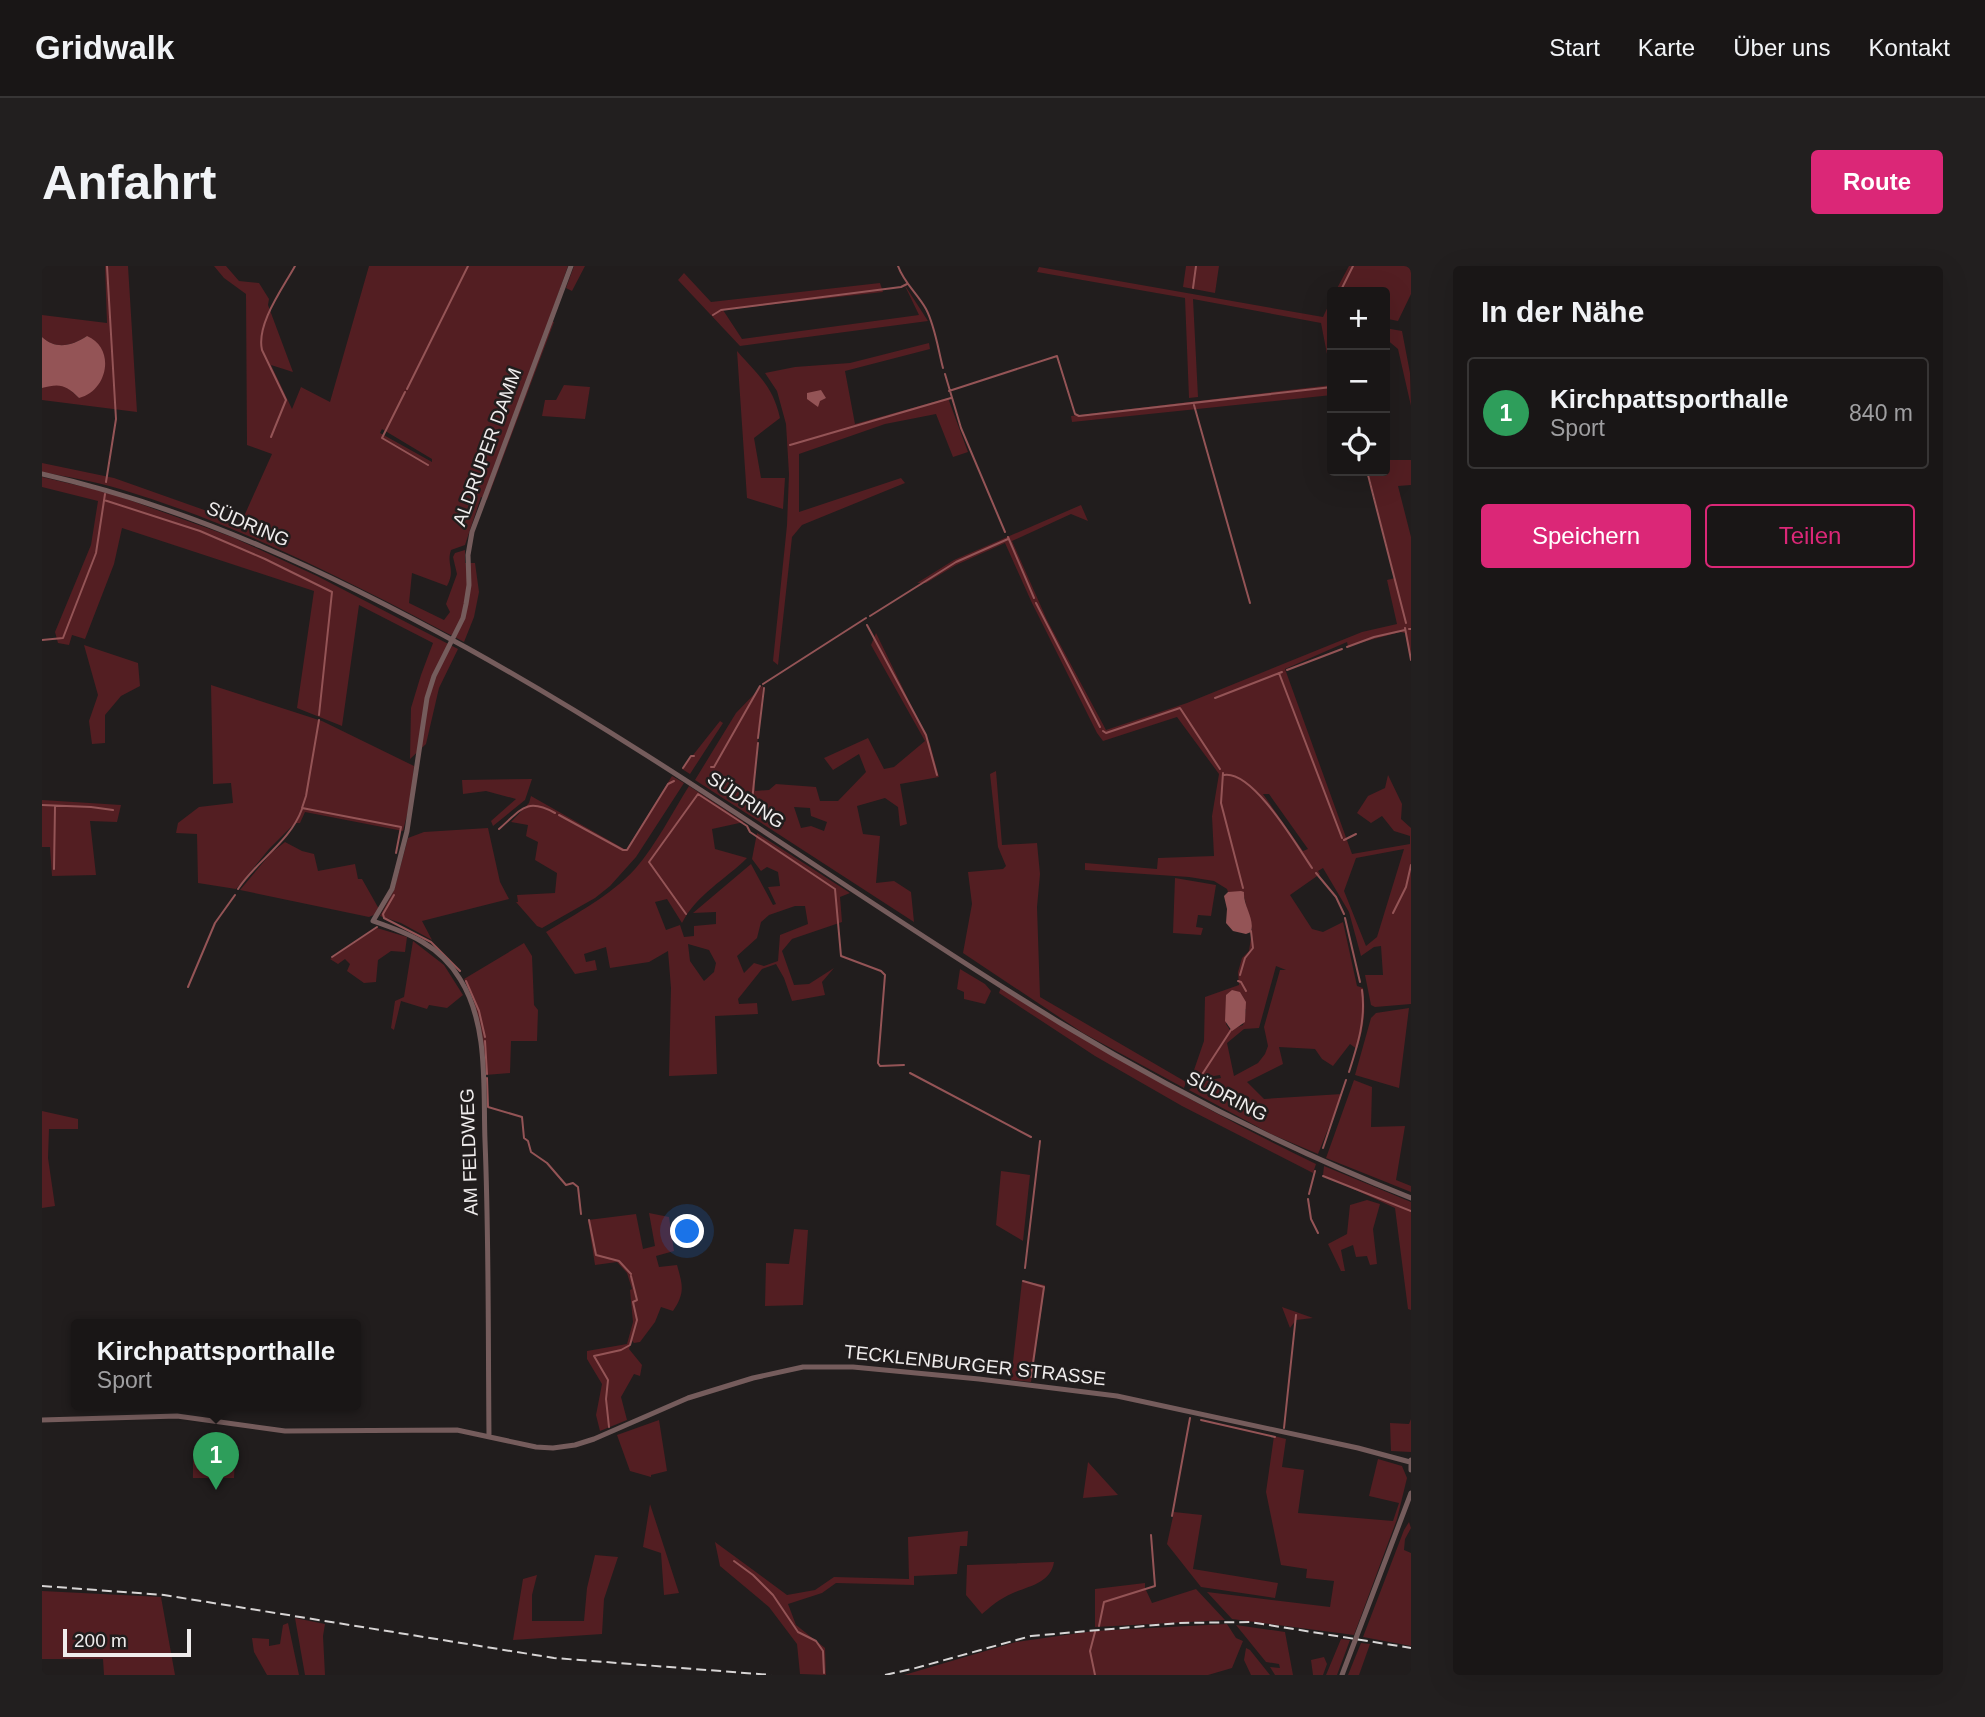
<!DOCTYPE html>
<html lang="de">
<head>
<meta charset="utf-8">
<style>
  body { margin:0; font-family:Helvetica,sans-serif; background:#221f1f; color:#f1f3f6 }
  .controls { position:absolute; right:21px; top:21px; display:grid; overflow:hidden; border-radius:7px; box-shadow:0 7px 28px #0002 }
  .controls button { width:63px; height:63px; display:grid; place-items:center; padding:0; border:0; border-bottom:2px solid #373535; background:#191616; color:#f1f3f6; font:35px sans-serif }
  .scale { position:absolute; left:21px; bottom:18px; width:128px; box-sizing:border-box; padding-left:7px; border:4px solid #efecec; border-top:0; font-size:19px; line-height:24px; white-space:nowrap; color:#efecec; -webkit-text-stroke:5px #211d1d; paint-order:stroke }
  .you { position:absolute; left:646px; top:966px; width:24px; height:24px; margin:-18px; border:5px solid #fff; border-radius:50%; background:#1a73e8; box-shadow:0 0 0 10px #1a73e833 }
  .badge { display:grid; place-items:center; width:46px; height:46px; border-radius:50%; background:#db2777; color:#fff; font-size:23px; font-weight:700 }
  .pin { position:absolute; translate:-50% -58px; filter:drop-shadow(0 2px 4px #0008) }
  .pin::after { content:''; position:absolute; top:37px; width:24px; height:21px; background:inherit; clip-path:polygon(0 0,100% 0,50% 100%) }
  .popup { position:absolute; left:29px; top:1053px; width:290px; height:91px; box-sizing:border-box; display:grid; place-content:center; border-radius:7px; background:#191616; filter:drop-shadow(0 2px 5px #0005); font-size:23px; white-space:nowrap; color:#9f9fa1 }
  .popup b { font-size:26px; color:#f1f3f6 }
  .popup::after { content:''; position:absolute; left:50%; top:100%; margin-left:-14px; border:14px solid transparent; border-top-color:#191616 }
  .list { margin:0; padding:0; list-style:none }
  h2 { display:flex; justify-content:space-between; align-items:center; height:91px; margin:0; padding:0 28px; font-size:30px }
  h2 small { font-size:23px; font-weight:400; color:#9f9fa1 }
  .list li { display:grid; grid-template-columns:46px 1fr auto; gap:21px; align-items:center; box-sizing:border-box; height:112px; margin:0 14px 14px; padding:0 14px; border:2px solid #373535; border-radius:7px }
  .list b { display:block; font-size:26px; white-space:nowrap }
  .list p { margin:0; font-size:23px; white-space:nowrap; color:#9f9fa1 }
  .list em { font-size:23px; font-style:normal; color:#9f9fa1 }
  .actions { display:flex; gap:14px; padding:21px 28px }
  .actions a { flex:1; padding:16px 0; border:2px solid #db2777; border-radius:7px; text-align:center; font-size:24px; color:#db2777 }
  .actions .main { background:#db2777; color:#fff }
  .icon { flex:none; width:38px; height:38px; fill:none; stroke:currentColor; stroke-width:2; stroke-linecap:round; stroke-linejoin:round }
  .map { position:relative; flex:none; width:1369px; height:1409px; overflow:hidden; border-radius:7px }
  header { display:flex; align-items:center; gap:42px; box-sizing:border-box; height:98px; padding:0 35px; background:#191616; border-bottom:2px solid #373535 }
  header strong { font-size:33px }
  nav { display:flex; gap:38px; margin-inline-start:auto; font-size:24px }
  .intro { display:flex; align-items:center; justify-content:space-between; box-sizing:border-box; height:168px; padding:0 42px }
  h1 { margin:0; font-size:49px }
  .button { padding:18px 32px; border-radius:7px; background:#db2777; color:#fff; font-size:24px; font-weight:700 }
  main { display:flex; gap:42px; padding:0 42px }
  aside { flex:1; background:#191616; border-radius:7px; box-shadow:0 7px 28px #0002 }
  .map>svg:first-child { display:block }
  .green { fill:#531e22; fill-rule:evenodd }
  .water { fill:#945456 }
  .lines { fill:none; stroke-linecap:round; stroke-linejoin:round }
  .stream { stroke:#945456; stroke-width:2 }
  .secondary { stroke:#755c5c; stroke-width:5 }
  .rail { stroke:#d7d4d4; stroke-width:2; stroke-dasharray:10 5; stroke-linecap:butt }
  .labels { text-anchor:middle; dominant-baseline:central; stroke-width:5; stroke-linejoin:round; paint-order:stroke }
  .street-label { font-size:19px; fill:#efecec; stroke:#211d1d }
</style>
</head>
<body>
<header>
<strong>Gridwalk</strong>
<nav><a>Start</a><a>Karte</a><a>Über uns</a><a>Kontakt</a></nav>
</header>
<div class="intro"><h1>Anfahrt</h1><a class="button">Route</a></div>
<main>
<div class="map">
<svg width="1369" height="1409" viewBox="0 0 1369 1409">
  <rect width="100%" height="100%" fill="#211d1d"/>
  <!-- green -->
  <path class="green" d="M63 0H86L95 146 0 134V122C20 116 22 118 37 132L45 70C30 80 14 84 0 71V49L65 57Z
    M172 0H184L197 15 217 17 227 33 226 39 251 106 229 99 250 143 259 121 288 136 327 0H526L507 54 512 56 445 234 439 231 423 279 409 284C404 299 414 303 405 320L370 307 367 337 402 354 408 346 404 338 415 308 411 291 413 287 423 284V297H433L437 326 432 351 422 376C311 317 198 259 78 223 52 215 26 211 0 206V197L72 212 199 257 230 188 205 179 204 28 182 12ZM340 163 390 193V196L338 167Z
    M532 0H543L530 25 524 22Z
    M1144 0H1177L1173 27 1141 21Z
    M1307 0H1369V28L1356 55 1346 53 1343 62 1360 65 1368 107 1369 140 1356 83 1343 72V26H1293Z
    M997 1 1281 51 1290 32V114L1279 57 1151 33 1156 131 1147 132 1143 32 995 6Z
    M642 7 669 36 838 17 841 26 681 44 700 73 877 49 862 18 886 55 698 80 636 14Z
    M887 77 888 83 803 105 813 158 906 132 926 186 911 191 894 148 843 158 757 188V246L859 212 863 217 760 259 750 271 736 399 731 395 745 259 747 208 744 158 735 125 723 107 753 101 808 97Z
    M695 85C716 109 731 120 738 152L712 172 719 212H743L741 243 705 232Z
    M522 119 548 121 543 153 500 150 503 134H514Z
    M1290 119V129L1030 156 1029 150Z
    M1343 194H1369V219L1356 220 1369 271V394L1363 367 1358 366 1306 380 1305 376 1243 403 1310 588 1368 578V570L1352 565 1340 550 1329 557 1315 547 1326 530 1343 522 1346 509 1360 538 1359 553 1369 562V738L1333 741 1329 739 1323 709H1341L1339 680 1332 681 1319 690 1307 646 1281 602 1276 605 1278 608 1248 629 1270 663 1281 666 1301 656 1315 720 1321 722C1324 744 1322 762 1315 783L1308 778 1291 800 1280 793 1273 783 1237 781 1241 798 1205 816 1222 833 1300 828 1276 888 1229 868 1147 824 1157 816 1179 812 1178 809 1155 813 1152 804 1162 775 1163 731 1197 719 1196 706 1200 692 1207 685 1210 664 1201 626H1186L1185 623 1172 615 1147 611 1043 604V597L1115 603 1116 592 1172 590 1170 550 1177 508 1135 451 1061 475 1055 467 990 337 963 277 914 299 884 317H875L912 294 1039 239 1046 255 1029 248 970 275 1005 354 1064 464 1145 437 1320 366 1355 358 1345 314 1353 312 1326 205H1343ZM1221 528H1227L1266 583 1261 585ZM1362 583 1335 671 1324 680 1302 625 1314 592ZM1234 700 1244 704H1238L1222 761 1226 780 1223 788 1216 797 1192 810 1185 777 1202 763 1217 762ZM1204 743 1201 759 1188 764 1184 758V744Z
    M0 211 68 227 190 271 275 310 416 383 397 422 384 478 368 493 369 442 379 409 391 377 317 339 300 460 255 442 272 325 80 262 72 298 43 373 30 369 27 379 16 377 13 366 49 279 56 235 0 221Z
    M834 367 888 478 897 511 858 518 865 558 858 560 856 541 843 532 815 540 821 568 838 570 834 617 852 615 869 626 872 656 653 514 694 447 721 419 712 514 713 525 727 524 734 518 774 521 778 535H796L824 506 817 488 791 504 782 492 826 472 842 503 852 501 883 475 829 379ZM752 541 768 542 769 550 785 556 782 565 769 560 759 562Z
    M42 379 96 397 98 420 79 430 63 449V477L50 478 47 455 56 429Z
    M169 419 280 455 372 500 369 533 361 565 263 546 258 557H253L227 583 194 623 156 617 155 568 134 567 136 557 157 541 191 537 189 517 171 518Z
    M678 455 681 457 648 508 640 503Z
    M954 505 960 579 995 577 998 608 995 641 998 731 1144 816 1142 822 1041 767 921 687 930 638 926 606 961 603 964 600 956 581 948 508Z
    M630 510 642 517 594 591 568 620 553 632 500 662 495 660 474 636H476L475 629 513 627 515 607 493 594 496 576 484 570 486 559 469 556 487 537 489 530 584 584Z
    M490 513 483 534 451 560 449 555 474 533 444 525 421 528 420 514Z
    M647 520 702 556 670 563 673 583 705 592C684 613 654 629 640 657L625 633 613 636 624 664 638 659 642 671 652 670V660L674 658V646L651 647 709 598 731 639 734 638 726 621 738 620 736 606 725 601 719 605 710 593 715 567 808 627 798 631 800 656 750 673 740 685 752 719 767 718 792 702 780 716 783 729 750 735 742 712 734 698 720 703 696 733 697 738 715 737 716 748 673 750 675 808 627 810 629 722 626 685 607 696 568 702 564 681 542 688 544 696 553 694 555 704 533 708 504 666C535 647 568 630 593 603 614 579 630 547 647 520ZM753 640H763L766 658 738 669 736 695 722 700 712 697 702 707 695 690 715 672 719 656 727 649ZM646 678 667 684 674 697 672 706 662 715 648 695Z
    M0 534 79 539 75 556 48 555 54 609 10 610 8 581H0Z
    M446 562 458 616 467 633 380 655 390 674 359 657 338 650 352 624 366 572 382 566Z
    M243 576 260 585 272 588 276 605 313 598 316 613H320L337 643 334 648 327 651 198 624 229 587Z
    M1133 612 1174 619 1169 650 1156 649 1154 661 1161 662 1159 669 1131 667Z
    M335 662 365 671 363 686 349 685 336 694 334 716 322 717 305 705 308 698 303 693 296 698 288 693Z
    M371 675 402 699 421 729 405 742 387 739 385 743 359 735 352 764 349 762 353 735 362 731Z
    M482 677 490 690 492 739 496 744 495 775H469L468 807 443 809 432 736 422 713Z
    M918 703 943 718 949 725 943 738 922 733V726L915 723Z
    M959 721C1061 786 1165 845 1274 898L1271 907 1140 840 1053 790 957 727Z
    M1367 742 1357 822 1313 809 1329 752 1334 747Z
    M1312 814 1330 821 1329 861 1363 860 1354 914 1369 920V926L1284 892Z
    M0 845 36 853V863H7L6 892 13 940 0 942Z
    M1282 900 1369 936V1044L1366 1043 1353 942 1281 909Z
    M959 905 988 909 981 975 954 959Z
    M1325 934 1338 938 1331 963 1335 998 1328 999 1325 990 1314 991 1311 979 1299 984 1303 1005H1299L1286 978 1305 968 1308 939Z
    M607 947 627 951 632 985 614 990 617 1001 635 999C641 1020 643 1027 631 1045L619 1041 613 1056 598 1076 592 1077 590 1075 587 1083 600 1099 598 1110 592 1108 579 1131 585 1154 558 1165 554 1149 560 1118 545 1093V1085L585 1078 591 1056 588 1024 590 1023 585 1007 575 996 553 999 546 954 594 948 601 983 613 980Z
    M752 963 766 964 761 1039 723 1040 724 997 747 998Z
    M980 1015 1003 1019 989 1116 969 1114Z
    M1240 1041 1271 1052 1254 1054 1248 1062Z
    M1369 1153V1186L1349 1185 1348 1157 1367 1158Z
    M617 1154 625 1205 609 1209V1211L588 1205 575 1169Z
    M1232 1170 1244 1173 1240 1201 1262 1204 1256 1247 1351 1255 1357 1237 1327 1230 1336 1193 1360 1200 1365 1212 1355 1253 1312 1369 1190 1353 1165 1326 1288 1341 1292 1315 1264 1312 1265 1303 1239 1299 1224 1226Z
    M151 1194H193L192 1212H151Z
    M1046 1196 1076 1229 1041 1232Z
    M608 1238 637 1327 622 1329 619 1287 601 1281Z
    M1132 1246 1160 1249 1151 1303 1236 1317 1233 1332 1159 1321 1125 1278Z
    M1367 1256 1369 1262 1363 1273 1362 1284 1369 1287V1380L1321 1371 1362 1264Z
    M926 1265 925 1280H918L915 1308 872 1310V1319L794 1317 780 1327 746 1338 754 1359 783 1382 784 1409 758 1408 755 1378 727 1341 678 1300 673 1276 745 1329 773 1324 792 1311 867 1313 866 1271Z
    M553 1289 576 1291 562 1333 560 1368 471 1374 481 1313 495 1309 490 1329V1355H542L545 1322Z
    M1012 1296C1008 1320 982 1320 963 1331 955 1335 947 1342 940 1348L924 1329 925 1299Z
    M1103 1317V1322L1110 1337 1154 1323 1183 1354 1053 1361V1323Z
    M0 1325 119 1331 133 1409H62L61 1393H0Z
    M253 1352 283 1358 281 1370 283 1409H263Z
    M246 1357 257 1409H225L212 1386 210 1372 227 1373V1380L238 1378 241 1359Z
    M1185 1358 1194 1372 1201 1375 1190 1402 1166 1409H862L974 1376 1052 1365Z
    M1194 1359 1243 1366 1251 1409H1233L1228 1401 1238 1402 1237 1398 1224 1396Z
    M1299 1373 1308 1374 1295 1409H1284Z
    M1319 1377 1328 1378 1317 1409H1306Z
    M1204 1382 1208 1384 1228 1409H1209L1202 1394Z
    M1282 1391 1285 1398 1281 1409H1271L1269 1394Z"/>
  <!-- water -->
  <path class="water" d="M45 70C74 82 66 125 37 132 24 119 18 117 0 122V71C14 84 30 80 45 70Z
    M779 124 784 132 778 135 776 141 765 133V127Z
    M1199 625 1202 626C1201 640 1213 652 1209 666L1204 668 1191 665 1184 657 1185 643 1182 630 1186 626Z
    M1190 724 1198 726 1204 736 1203 756 1190 765 1183 755 1184 729Z"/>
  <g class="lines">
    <!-- stream -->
    <path class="stream" d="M856 0C862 17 875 27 884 43 893 60 896 83 901 102
      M1151 22 1154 0
      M1298 26 1311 0
      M1289 46 1290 43
      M671 49 679 44 859 21 865 18
      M903 108 919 162 963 266
      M365 123 426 0
      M907 125 1015 90 1033 148 1037 150 1290 121
      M363 126 340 172 386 199
      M1152 139 1208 337
      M229 171 244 134 220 84C214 58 241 22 253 0
      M748 179 909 132
      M1325 205 1364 357
      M64 216 74 153 65 0
      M62 234 158 265 223 293 290 326 277 449
      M966 271 992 332
      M994 337 1058 461
      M828 350 914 296 966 273
      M825 359 884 469 895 509
      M1363 362 1369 394
      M1367 363H1369
      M0 374 21 372 54 287 63 228
      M1305 381 1332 371 1363 364
      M1245 404 1300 383
      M1237 407 1300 572
      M721 418 824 352
      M1173 432 1240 406
      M277 454 264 530 260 542 359 561 354 587
      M1061 465 1064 467 1138 442 1178 503
      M716 472 722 422
      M669 501H672L718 420
      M641 502 649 490H652
      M1181 507 1179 537 1201 622
      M1182 509C1211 504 1255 580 1270 602
      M0 539 49 541 71 544
      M709 545 716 477
      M517 549 581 584H585L626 518 632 515
      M457 563C479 544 484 531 513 547
      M1302 574 1314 568
      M12 603 13 541
      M1274 607 1294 631 1302 648
      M196 623C215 594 248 576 260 543
      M352 629 341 648 342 652 389 676 418 705
      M1351 647 1364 621 1369 599
      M644 648 607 596 656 528 705 560 708 566 793 623 799 690 839 705 843 709 836 797 838 800 862 799
      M1303 652 1318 716
      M290 691 335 661
      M1198 709 1203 692 1211 682 1209 665
      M424 715 437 745 443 771
      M1196 715 1199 716 1204 725
      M146 721 173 657 193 629
      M443 775 445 808
      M1307 806C1316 778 1324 753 1320 724
      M868 807 989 871
      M1161 807 1189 764
      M445 812 446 841 480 851 482 872 486 875 489 886 505 897 524 919 531 917 536 921 539 948
      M1281 882 1304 814
      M1281 910 1369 945
      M1267 928 1273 905
      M1266 933 1269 953 1276 967
      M547 954 554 989 577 995 589 1008
      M983 1002 998 875
      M981 1015 1002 1021 989 1111
      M1159 1154 1233 1171
      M567 1161 564 1133 566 1114 552 1090 579 1084 588 1079 595 1054 591 1036 595 1034 589 1010
      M1242 1162 1254 1049
      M1130 1250 1148 1152
      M692 1295 711 1309 731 1329 756 1366 774 1375 781 1385 782 1407
      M1057 1360 1062 1336 1113 1320 1109 1269
      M1053 1366 1048 1385 1053 1409"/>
    <!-- secondary -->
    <path class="secondary" d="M0 208C151 242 290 308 425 382 631 496 819 636 1020 758 1131 825 1248 884 1369 932
      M0 1154 135 1150 243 1165 415 1164 494 1181 511 1182 533 1179 552 1173 646 1132 711 1112 761 1101H811L937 1113 1075 1130 1316 1182 1368 1196
      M447 1169C446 1071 447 973 443 875 441 823 447 759 418 713 398 679 366 667 331 655L350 623 365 565 385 432 392 410 421 352 424 338 427 319 426 289 430 266 529 0
      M1369 1194V1204
      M1300 1409 1369 1227"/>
    <!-- rail -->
    <path class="rail" d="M0 1320 122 1329 512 1392 729 1409
      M843 1409 870 1403 989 1370 1137 1357 1208 1356 1369 1382"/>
  </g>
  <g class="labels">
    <!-- street labels -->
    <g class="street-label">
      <text transform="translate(445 181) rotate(-70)">ALDRUPER DAMM</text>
      <text transform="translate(206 258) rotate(23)">SÜDRING</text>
      <text transform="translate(704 534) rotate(33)">SÜDRING</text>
      <text transform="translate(1185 830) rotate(27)">SÜDRING</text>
      <text transform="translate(427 886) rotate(-92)">AM FELDWEG</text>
      <text transform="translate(933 1099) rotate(6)">TECKLENBURGER STRASSE</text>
    </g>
  </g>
</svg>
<div class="controls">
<button>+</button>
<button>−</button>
<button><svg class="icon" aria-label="locate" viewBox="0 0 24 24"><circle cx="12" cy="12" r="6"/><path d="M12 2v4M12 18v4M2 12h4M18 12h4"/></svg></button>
</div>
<div class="scale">200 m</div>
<div class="you"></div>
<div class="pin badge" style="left:174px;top:1224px;background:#2e9e5b">1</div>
<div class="popup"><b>Kirchpattsporthalle</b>Sport</div>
</div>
<aside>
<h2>In der Nähe<small></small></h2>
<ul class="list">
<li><span class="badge" style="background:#2e9e5b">1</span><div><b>Kirchpattsporthalle</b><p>Sport</p></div><em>840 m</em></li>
</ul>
<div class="actions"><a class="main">Speichern</a><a>Teilen</a></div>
</aside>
</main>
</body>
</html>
